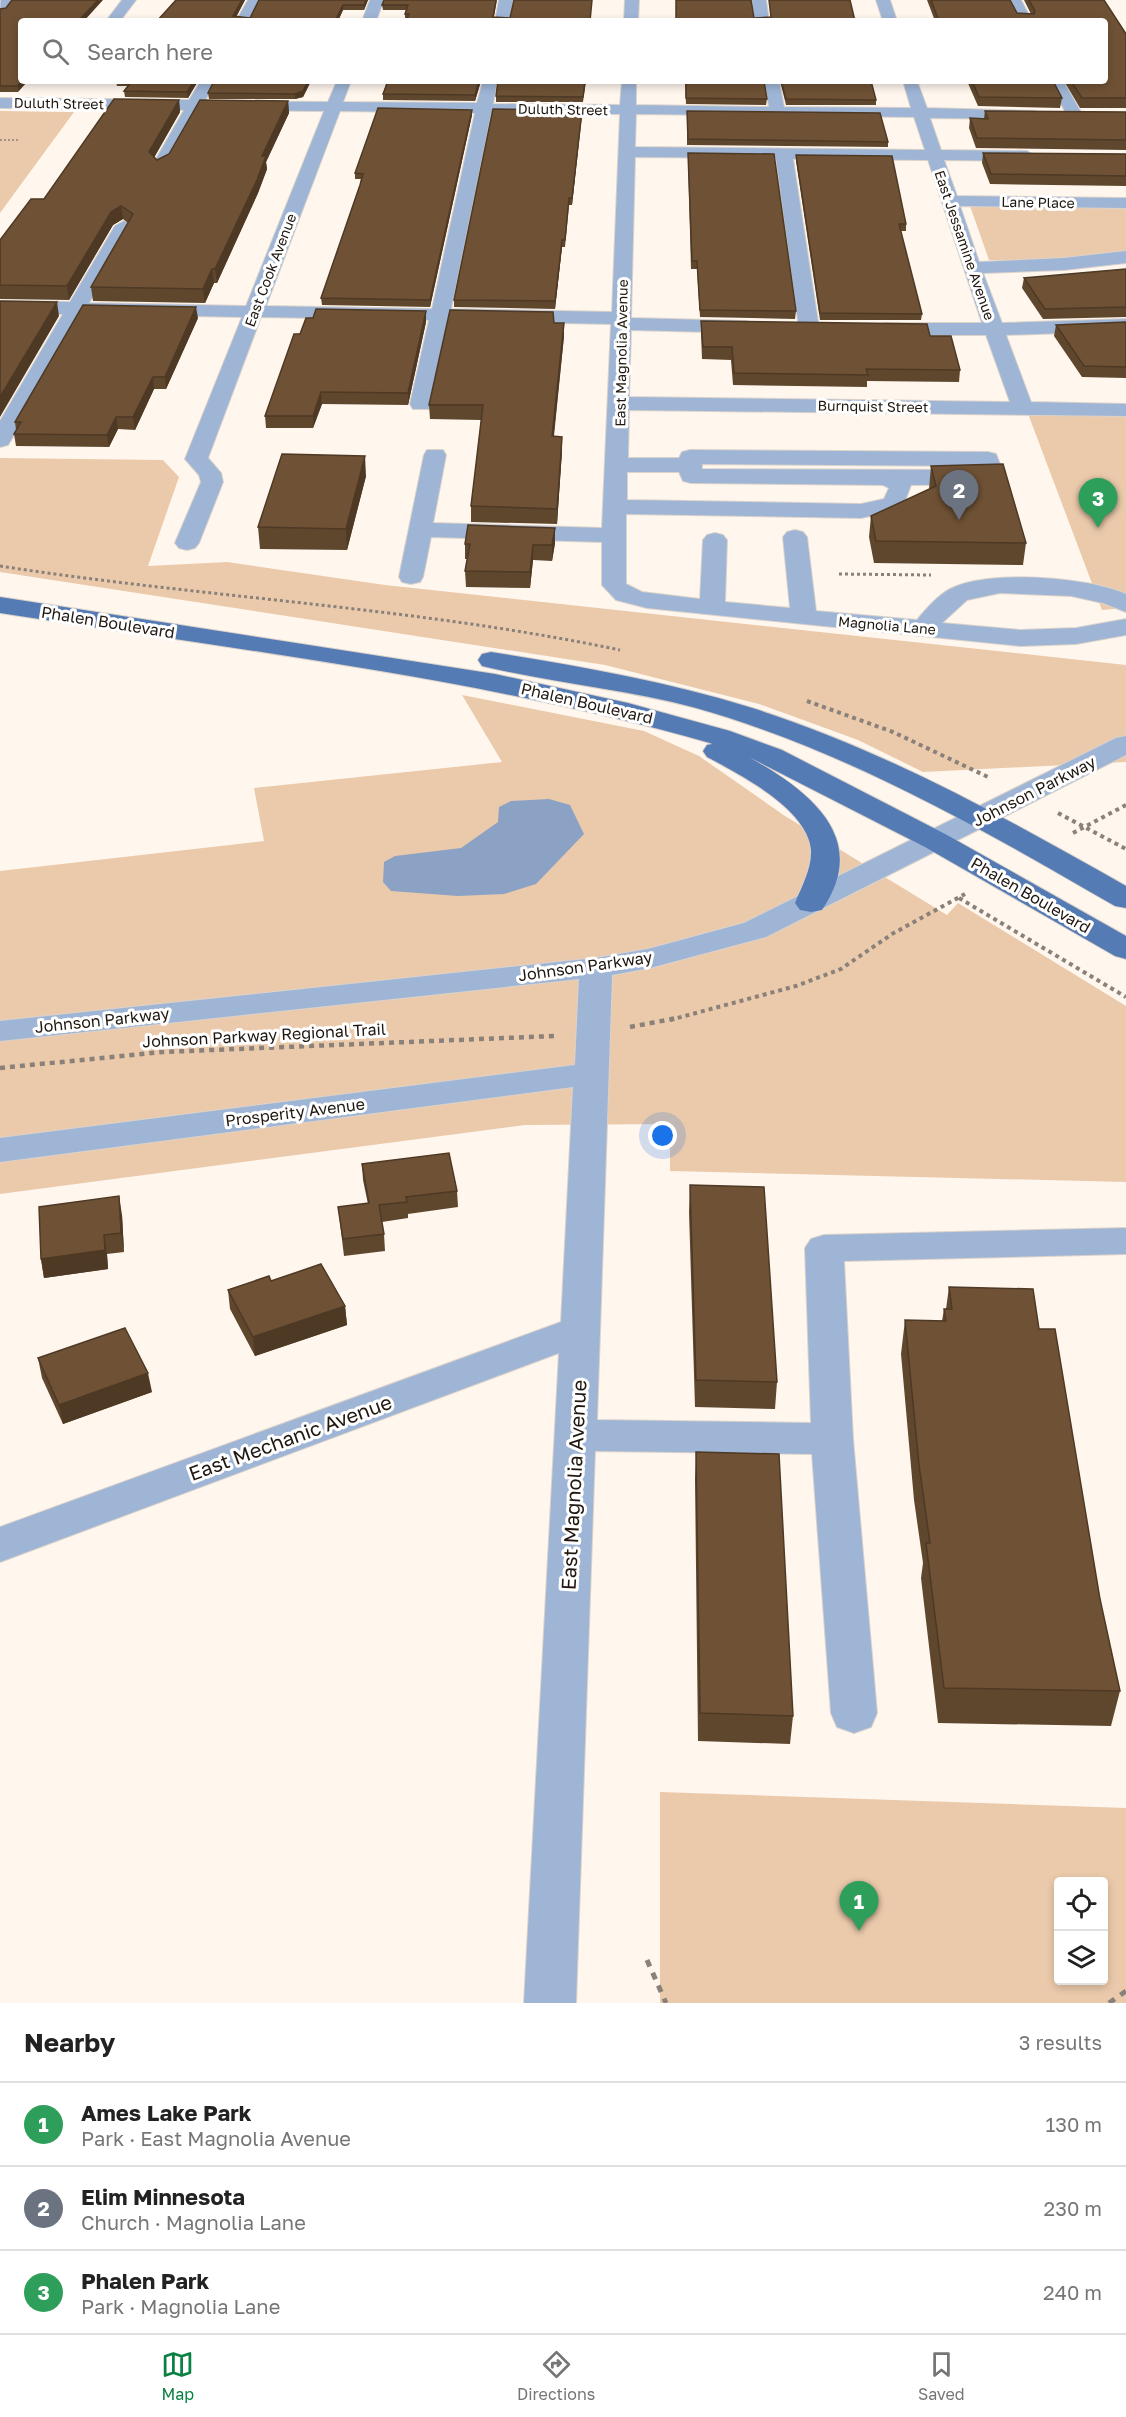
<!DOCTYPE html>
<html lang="en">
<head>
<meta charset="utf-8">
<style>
  body { margin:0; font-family:"Golos Text",sans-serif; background:#f2f2f2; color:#222 }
  .controls { position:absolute; right:18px; bottom:18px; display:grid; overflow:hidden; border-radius:6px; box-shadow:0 3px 9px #0003 }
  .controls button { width:54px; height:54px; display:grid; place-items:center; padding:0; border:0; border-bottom:2px solid #e0e0e0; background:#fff; color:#222; font:30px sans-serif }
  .you { position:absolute; left:663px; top:1136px; width:21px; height:21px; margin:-15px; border:4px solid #fff; border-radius:50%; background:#1a73e8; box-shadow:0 0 0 9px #1a73e833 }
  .badge { display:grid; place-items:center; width:39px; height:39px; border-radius:50%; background:#0b8043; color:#fff; font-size:20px; font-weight:700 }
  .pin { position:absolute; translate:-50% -50px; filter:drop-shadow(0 2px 3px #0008) }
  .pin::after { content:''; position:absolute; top:32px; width:21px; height:18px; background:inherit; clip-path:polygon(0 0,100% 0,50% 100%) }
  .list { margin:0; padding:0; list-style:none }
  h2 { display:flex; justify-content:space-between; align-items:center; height:78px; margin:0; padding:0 24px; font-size:26px }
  h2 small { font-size:20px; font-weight:400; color:#767676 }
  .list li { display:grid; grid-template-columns:39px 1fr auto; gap:18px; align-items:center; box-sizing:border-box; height:84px; padding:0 24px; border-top:2px solid #e0e0e0 }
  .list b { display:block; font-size:22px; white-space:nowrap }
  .list p { margin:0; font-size:20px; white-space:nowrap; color:#767676 }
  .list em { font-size:20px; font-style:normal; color:#767676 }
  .icon { flex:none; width:33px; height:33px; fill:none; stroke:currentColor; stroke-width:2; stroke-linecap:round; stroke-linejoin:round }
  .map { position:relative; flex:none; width:1126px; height:2003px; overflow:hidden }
  .search { position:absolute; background:#fff; box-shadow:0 3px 9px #0003; left:18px; right:18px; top:18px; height:66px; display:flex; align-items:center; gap:15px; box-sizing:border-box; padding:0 21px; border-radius:6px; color:#767676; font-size:22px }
  .sheet { height:330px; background:#fff }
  nav { display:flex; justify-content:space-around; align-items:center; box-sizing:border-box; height:84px; border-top:2px solid #e0e0e0; background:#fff; font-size:16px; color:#767676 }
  nav a { display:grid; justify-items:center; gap:3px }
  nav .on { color:#0b8043 }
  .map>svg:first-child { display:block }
  .green { fill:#ebcaab; fill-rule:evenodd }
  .water { fill:#8ba2c5 }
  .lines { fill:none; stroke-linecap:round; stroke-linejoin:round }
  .minor-casing { stroke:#dbd2ca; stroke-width:2 }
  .major-casing { stroke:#dbd2ca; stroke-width:2 }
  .path-far4 { stroke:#8a817a; stroke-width:1.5; stroke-dasharray:2 2; stroke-linecap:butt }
  .path-far3 { stroke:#8a817a; stroke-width:3; stroke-dasharray:3 3; stroke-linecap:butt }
  .path-far2 { stroke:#8a817a; stroke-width:4; stroke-dasharray:4 4; stroke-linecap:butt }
  .path-far1 { stroke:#8a817a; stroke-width:4.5; stroke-dasharray:5 5; stroke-linecap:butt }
  .path { stroke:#8a817a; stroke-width:5; stroke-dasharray:7 7; stroke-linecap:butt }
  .minor { fill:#9fb5d5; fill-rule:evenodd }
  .major { fill:#557bb5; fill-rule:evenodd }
  .wall { fill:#5f472e }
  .shaded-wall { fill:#4e3925 }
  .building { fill:#6f5235; stroke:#4e3925; stroke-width:1.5 }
  .labels { text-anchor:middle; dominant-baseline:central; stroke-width:6; stroke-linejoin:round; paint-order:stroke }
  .far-street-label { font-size:14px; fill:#1f1710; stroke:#fff }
  .street-label { font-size:16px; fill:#1f1710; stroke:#fff }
  .near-street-label { font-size:20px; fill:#1f1710; stroke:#fff }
</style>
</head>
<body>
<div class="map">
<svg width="1126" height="2003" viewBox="0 0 1126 2003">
  <rect width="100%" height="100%" fill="#fff6ee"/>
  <!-- green -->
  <path class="green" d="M0 111 74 112 0 213Z
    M970 206 1126 208V251L1052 260H989Z
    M1027 411 1126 413V608L1102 610Z
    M0 458 163 460 179 477 148 566 227 562 385 585 1126 665V762L923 772 858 740 759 704 605 665 0 572Z
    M462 695 644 731 699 756 785 816 947 915 958 903 1126 1006V1182L670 1171V1124L525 1125 0 1194V871L264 841 254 788 502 762Z
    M660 1792 1126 1808V2003H660ZM1058 1882H1104V1980H1058Z"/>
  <!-- water -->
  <path class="water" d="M549 799 570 805 584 834 536 884 504 894 458 896 391 891 383 882 384 862 395 856 461 848 498 822 499 807 511 801Z"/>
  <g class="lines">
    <!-- minor casing -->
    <g class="minor-casing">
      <path id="minor" d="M1 0H16L5 12 0 13Z
        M122 0H136L120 21H106Z
        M248 0H262L250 21H236Z
        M370 0H384L376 21H362Z
        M499 0H513L509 21H495Z
        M625 0H639L638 21H624Z
        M752 0H766L769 21H755Z
        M876 0H890L897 21H883Z
        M1007 0H1021L1032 21H1018Z
        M201 81H215L205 101 328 102 337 81H351L343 102 477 103 483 81H497L493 104 620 105 622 81H636V105L769 107 765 81H779L784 107 911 108 903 81H917L927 108 1036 111 1038 114 1036 117 1030 119 930 118 941 150 1027 151 1035 156 1027 161 944 160 957 196 1126 198V208L960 206 979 262 1064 258 1126 251V263L1064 270 983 273 1002 323 1126 319V331L1006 335 1031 402 1126 404V416L629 410 628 458H679L682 452 690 450 988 452 996 454 1005 477 1002 482 994 484 911 485 902 509 861 518 626 514V584L642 592 700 599 703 540 707 535 715 533 723 535 727 540 725 602 790 608 783 537 787 532 795 530 803 532 807 537 816 611 917 620C926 609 937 596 950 589 987 569 1088 577 1126 594V612L1103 603 1071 596 1000 593 967 600 942 623 1020 630 1076 628 1126 619V635L1076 644 1020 646 647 608 616 600 602 585V542L431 537 423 577 420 582 411 584 402 582 399 577 424 455 427 450H443L446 455 433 523 602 528 611 324 449 321 432 404 429 409H413L410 404 429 320 261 317 208 458 221 473 223 482 199 543 195 548 187 550 179 548 175 543 201 482 199 475 185 459 242 317 83 314 11 440 8 445 0 447V421L63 314 0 313V301L70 302 115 226 124 221 133 226 89 303 246 306 324 111 200 110 168 166 160 171 152 166 184 110 0 108V98L189 100ZM340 111 475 113 432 309 266 306ZM491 113 620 114 612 312 451 309ZM636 114 914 117 925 150 635 147ZM635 157 776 158 799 328 802 332H816L819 328 793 159 928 160 982 323H885L878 325 875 329 878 333 885 335H986L1010 402 629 397 631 330 746 333 753 331 756 327 753 323 746 321 631 318ZM702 464 979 466 980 470 702 469ZM627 472H679L683 481 691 483 883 485 889 488 884 499 861 504 627 500Z
        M1049 81H1063L1082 114 1080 117H1068Z
        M1126 736V755L766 937 650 968 612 975 597 1420 811 1423 805 1248 811 1239 824 1235 1126 1228V1254L844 1261 853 1439 877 1713 871 1727 854 1733 837 1727 831 1713 812 1454 595 1451 576 2003H524L559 1353 0 1562V1527L561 1322 573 1087 0 1162V1138L575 1065 579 979 0 1041V1021L596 958 648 949 744 923 1116 738Z"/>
    </g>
    <!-- major casing -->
    <g class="major-casing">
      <path id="major" d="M0 597 495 674 628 703 730 731 782 750 947 835 1126 936V959L1115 956 925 847 749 757C807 790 872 837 822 910L811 912 800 910 795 903C802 886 812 868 811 850 808 809 739 774 707 757L703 751 707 745 712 744 710 743C478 677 238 650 0 613Z
        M491 652C578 666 665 681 749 707 881 748 1006 818 1126 886V908L1115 906C982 829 845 750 696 708 625 689 552 683 482 666L478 660 482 654Z"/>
    </g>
    <!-- path-far4 -->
    <path class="path-far4" d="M0 140H19"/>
    <!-- path-far3 -->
    <path class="path-far3" d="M0 566C206 598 415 607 620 650
      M839 574 931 575"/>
    <!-- path-far2 -->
    <path class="path-far2" d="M807 701 893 732 988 777
      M1058 813 1126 849
      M1073 833 1126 805
      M959 898 1126 997
      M670 1020 796 986 841 969 892 934 965 894"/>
    <!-- path-far1 -->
    <path class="path-far1" d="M630 1027 677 1018
      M0 1068 163 1052 554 1036"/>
    <!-- path -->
    <path class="path" d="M647 1960 666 2003
      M1109 2003 1126 1991"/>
    <!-- minor -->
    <use href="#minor" class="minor"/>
    <!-- major -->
    <use href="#major" class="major"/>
  </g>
  <!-- wall -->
  <path class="wall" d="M12 0 18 92H0V9L6 8Z
    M176 0H245L236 17 250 18 368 0 364 10H343L338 21H157Z
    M497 0 494 17 590 21 405 19V14L406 10H383L382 5Z
    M927 0H1010L1017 13 1031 14 1024 0H1104L1126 34V108H1080L1064 81H1105V21H935Z
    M116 81H198L188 98 125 97 124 91 128 86H117Z
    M311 81 303 97 295 99H209L208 93Z
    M385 81H481L475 101 383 100V94L386 86Z
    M498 81H586L583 102H496V96Z
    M685 81 767 99 766 105 686 104Z
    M780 81H871L876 100V105H786Z
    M967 81H1053L1062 98 1060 108 978 106Z
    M179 100 180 112 154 157 157 160 288 101 289 113 266 162 267 169 258 193 217 283H214L205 303 93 301 91 287 128 223 123 219 113 225 69 300 0 299V240L44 199Z
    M582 110 572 205H569L565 247H562L555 309 454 307V300Z
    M687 111 888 142V147L687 145Z
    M985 111 1126 112V150L976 148 969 128 970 118H984Z
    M472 115 430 307 322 305 321 298 360 185 361 179H355V173Z
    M983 153 1126 154V186L990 184 982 163Z
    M796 155 906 224V231H900L922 314 921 320H820L796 161Z
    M688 160 796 311 795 319 700 317 697 269H691Z
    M1126 269V317L1043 319 1022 288 1024 278Z
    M198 318 166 389H154L135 430 118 429 109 447 16 446 14 434 16 430 15 422Z
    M701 321 930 336 960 370 959 382 867 381V387L733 385 731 360 702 359 701 333Z
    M426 322 408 405 322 404 313 428H266L265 416 300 334Z
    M1126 322V378L1082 377 1054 336 1056 325Z
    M554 323 564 336 554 436 562 451 557 524 471 522V506L481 420 430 419 429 405Z
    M931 466 1026 543 1023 565 874 563 869 537 871 516 929 489Z
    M366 476 347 550 260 549 258 527Z
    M555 543 552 561 533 560 530 588 466 587 465 571 467 559H465V544Z
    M362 1164 457 1191 458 1207 408 1214V1218L382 1222 384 1234 385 1251 344 1256 338 1207 368 1204 363 1180Z
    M690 1185 777 1382 775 1409 695 1407 689 1212Z
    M122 1215 124 1252 107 1254 108 1269 44 1278 41 1259Z
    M271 1281 345 1306 347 1325 255 1356 230 1309 228 1290Z
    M949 1287 1039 1329 1120 1691 1111 1726 938 1723 921 1578 923 1563 914 1500 901 1354 905 1320 942 1321 944 1309H946Z
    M38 1358 152 1392 63 1424 42 1378Z
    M696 1452 793 1716 790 1744 698 1741 695 1479Z"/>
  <!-- shaded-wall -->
  <path class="shaded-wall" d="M98 0H103L84 21H78Z
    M242 0H245L234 21 233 16Z
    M366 0H368L364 10V5Z
    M343 5V10L338 21H335Z
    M22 81H28L18 92 17 86Z
    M194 81H198L188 98 187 92Z
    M308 81H311L303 97 295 99V94Z
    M479 81H481L475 101V95Z
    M179 100 180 112 150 165 149 152Z
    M288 101 289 113 266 162 267 169 258 193 217 283 215 269 262 156Z
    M472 110V115L430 307V300Z
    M582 110V116L572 205V198Z
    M121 206 123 219 113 225 69 300 67 286 111 212Z
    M562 240V247L555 309V301Z
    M212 269 214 283 205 303 203 289Z
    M57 302 59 316 0 417V397Z
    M196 307 198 318 166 389 165 377Z
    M426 311V322L408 405V393Z
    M564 323V336L552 451V436Z
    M153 377 154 389 135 430 133 417Z
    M321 392 322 404 313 428V416Z
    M116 417 118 429 109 447 107 435Z
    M562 437V451L557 524V509Z
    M365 456 366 476 347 550 346 529Z
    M555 528V543L552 561V545Z
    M533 545V560L530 588V572Z
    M119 1196 122 1215 124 1252 121 1233Z
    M104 1235 107 1254 108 1269 44 1278 41 1259Z
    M345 1306 347 1325 255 1356 253 1337Z
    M148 1373 152 1392 63 1424 59 1405Z"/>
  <!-- building -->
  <path class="building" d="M12 0H98L78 21H21V81H22L17 86H0V9L6 8Z
    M176 0H242L233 16 250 18 259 0H366L364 5H343L335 21H157Z
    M384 0H496L493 17 510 18 514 0H592L590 21H406L409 14H405L408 5H382Z
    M676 0H751L754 18 771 17 769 0H850L855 21H676Z
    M931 0H1010L1017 13 1034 14 1035 11 1029 0H1104L1126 34V98H1082L1071 81H1105V21H939Z
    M132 81H194L187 92 124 91Z
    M214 81H308L303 91 295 94 208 93Z
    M388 81H479L475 95 383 94Z
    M498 81H585L583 97 496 96Z
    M686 81H764L767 99 686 98Z
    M781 81H871L876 100 786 99Z
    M972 81H1053L1062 98 979 97Z
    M114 99 179 100 149 152 157 160 169 154 200 100 288 101 262 156H266L257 180 215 269H212L203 289 91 287 133 214 121 206 111 212 67 286 0 285V240L31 199H44Z
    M378 108 472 110 430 300 321 298 360 185 363 174 355 173Z
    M493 109 582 110 572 198H569L565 240H562L555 301 454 300Z
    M687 111 880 113 888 142 688 139Z
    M985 111 1126 112V140L977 138 970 118 988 119Z
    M688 153 774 154 796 311 700 310 697 261H692Z
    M983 153 1126 154V176L991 174Z
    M796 155 892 156 906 224H899L922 314 820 313Z
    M1126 269V307L1045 309 1024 278Z
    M0 301 57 302 0 397Z
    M83 305 196 307 165 377H153L133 417H116L107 435 14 434 21 422H15Z
    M316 309 426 311 408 393 321 392 313 416H265L294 334H300L306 318H313Z
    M450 310 553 312 554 323H564L552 436 562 437 557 509 471 506 483 405H429Z
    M701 321 927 324 930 336H951L960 370 866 369 868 375 734 373 732 347H703Z
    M1126 322V367L1084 366 1056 325Z
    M282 454 365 456 346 529 258 527Z
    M1003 464 1026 543 876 541 871 516 936 486 931 466Z
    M468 525 555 528 552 545H533L530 572 465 571 470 544H465Z
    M449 1153 457 1191 406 1197 407 1202 379 1205 384 1234 343 1239 338 1207 369 1203 362 1164Z
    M690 1185 764 1187 777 1382 696 1380Z
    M119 1196 121 1233 104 1235 105 1250 41 1259 39 1207Z
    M321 1264 345 1306 253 1337 228 1290 269 1276 271 1281Z
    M949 1287 1033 1289 1039 1329H1055L1100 1599 1120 1691 944 1688 926 1543H930L919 1465 905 1320 946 1321 944 1309H952Z
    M125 1328 148 1373 59 1405 38 1358Z
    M696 1452 779 1454 793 1716 700 1713Z"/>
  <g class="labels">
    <!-- far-street labels -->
    <g class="far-street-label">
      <text transform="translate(59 103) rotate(1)">Duluth Street</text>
      <text transform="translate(563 109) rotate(1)">Duluth Street</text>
      <text transform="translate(1038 202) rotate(1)">Lane Place</text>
      <text transform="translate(965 245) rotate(71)">East Jessamine Avenue</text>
      <text transform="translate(270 270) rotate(-69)">East Cook Avenue</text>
      <text transform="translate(621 353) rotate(-89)">East Magnolia Avenue</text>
      <text transform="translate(873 406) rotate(1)">Burnquist Street</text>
      <text transform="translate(887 625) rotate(5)">Magnolia Lane</text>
    </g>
    <!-- street labels -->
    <g class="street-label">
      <text transform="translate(108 622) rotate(9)">Phalen Boulevard</text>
      <text transform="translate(587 703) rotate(13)">Phalen Boulevard</text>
      <text transform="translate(1034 791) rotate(-27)">Johnson Parkway</text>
      <text transform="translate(1031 895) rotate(30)">Phalen Boulevard</text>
      <text transform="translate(585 966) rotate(-8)">Johnson Parkway</text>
      <text transform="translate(102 1020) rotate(-6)">Johnson Parkway</text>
      <text transform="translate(264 1035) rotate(-3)">Johnson Parkway Regional Trail</text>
      <text transform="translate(295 1112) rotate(-7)">Prosperity Avenue</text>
    </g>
    <!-- near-street labels -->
    <g class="near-street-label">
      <text transform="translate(290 1437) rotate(-20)">East Mechanic Avenue</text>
      <text transform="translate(573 1485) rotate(-87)">East Magnolia Avenue</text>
    </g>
  </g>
</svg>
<div class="controls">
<button><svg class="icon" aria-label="locate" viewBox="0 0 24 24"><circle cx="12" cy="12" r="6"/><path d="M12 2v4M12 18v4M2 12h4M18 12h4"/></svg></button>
<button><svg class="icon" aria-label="layers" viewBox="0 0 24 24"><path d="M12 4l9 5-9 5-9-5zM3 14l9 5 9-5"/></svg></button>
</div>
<div class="you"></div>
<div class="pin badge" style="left:859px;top:1931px;background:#2e9e5b">1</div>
<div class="pin badge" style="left:959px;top:520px;background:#6b7280">2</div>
<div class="pin badge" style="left:1098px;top:528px;background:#2e9e5b">3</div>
<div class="search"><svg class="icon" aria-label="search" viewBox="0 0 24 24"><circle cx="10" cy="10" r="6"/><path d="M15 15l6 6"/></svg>Search here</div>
</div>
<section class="sheet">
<h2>Nearby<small>3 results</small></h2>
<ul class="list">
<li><span class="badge" style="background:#2e9e5b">1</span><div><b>Ames Lake Park</b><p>Park · East Magnolia Avenue</p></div><em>130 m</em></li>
<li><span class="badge" style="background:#6b7280">2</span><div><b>Elim Minnesota</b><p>Church · Magnolia Lane</p></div><em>230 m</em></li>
<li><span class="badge" style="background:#2e9e5b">3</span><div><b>Phalen Park</b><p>Park · Magnolia Lane</p></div><em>240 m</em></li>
</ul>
</section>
<nav>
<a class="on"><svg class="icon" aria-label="map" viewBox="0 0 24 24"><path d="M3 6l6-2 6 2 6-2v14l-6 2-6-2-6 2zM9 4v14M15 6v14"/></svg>Map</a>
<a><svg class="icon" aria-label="directions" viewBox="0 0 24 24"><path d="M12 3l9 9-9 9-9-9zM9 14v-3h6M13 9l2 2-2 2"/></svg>Directions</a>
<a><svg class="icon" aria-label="saved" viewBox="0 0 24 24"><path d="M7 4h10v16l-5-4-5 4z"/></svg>Saved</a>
</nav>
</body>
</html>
